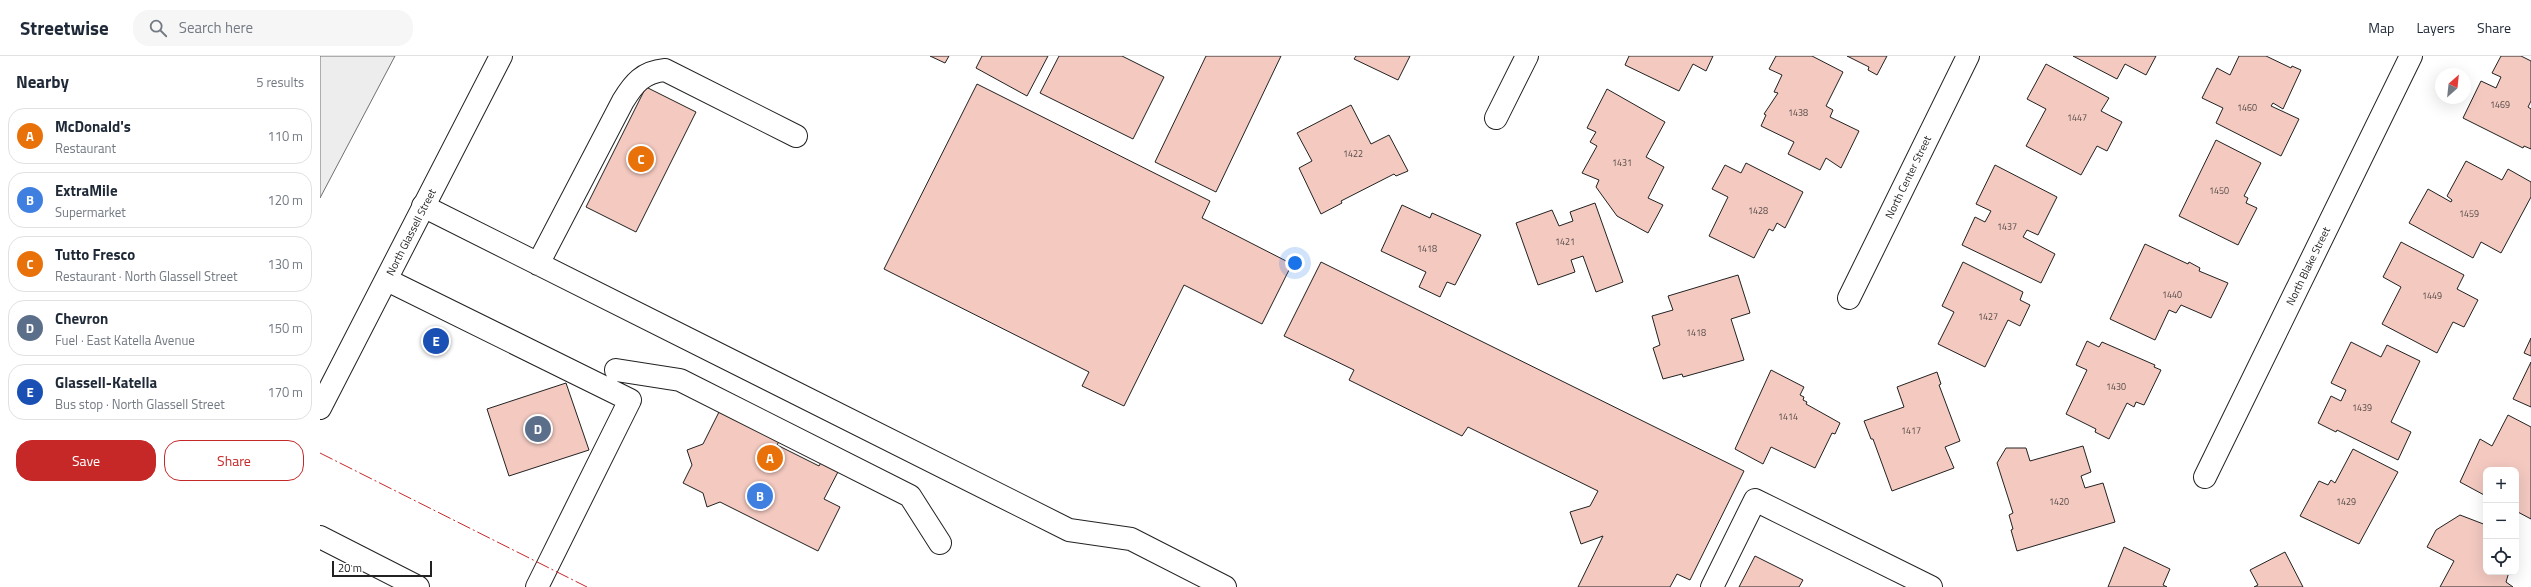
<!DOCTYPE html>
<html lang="en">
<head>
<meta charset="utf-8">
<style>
  body { margin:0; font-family:"Titillium Web",sans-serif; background:#f6f6f7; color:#1f2937 }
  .controls { position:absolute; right:12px; bottom:12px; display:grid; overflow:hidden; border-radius:8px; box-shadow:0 4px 16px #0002 }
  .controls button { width:36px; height:36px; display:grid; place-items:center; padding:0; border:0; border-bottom:1px solid #e0e1e3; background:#fff; color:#1f2937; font:20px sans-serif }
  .compass { position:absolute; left:2115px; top:12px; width:36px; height:36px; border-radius:50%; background:#fff; box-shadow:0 4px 16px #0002; rotate:27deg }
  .scale { position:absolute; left:12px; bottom:10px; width:100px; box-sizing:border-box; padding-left:4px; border:2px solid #222; border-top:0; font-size:11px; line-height:14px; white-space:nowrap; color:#222; -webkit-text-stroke:3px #fff; paint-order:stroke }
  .you { position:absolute; left:975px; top:207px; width:14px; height:14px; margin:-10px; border:3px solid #fff; border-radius:50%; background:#1a73e8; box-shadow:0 0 0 6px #1a73e833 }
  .badge { display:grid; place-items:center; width:26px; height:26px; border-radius:50%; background:#c62828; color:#fff; font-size:13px; font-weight:700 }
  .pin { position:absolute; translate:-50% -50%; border:2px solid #fff; box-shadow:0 1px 4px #0006 }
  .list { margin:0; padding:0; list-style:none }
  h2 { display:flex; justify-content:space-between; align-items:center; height:52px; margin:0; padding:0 16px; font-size:17px }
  h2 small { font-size:13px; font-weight:400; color:#747a83 }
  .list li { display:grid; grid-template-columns:26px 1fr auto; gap:12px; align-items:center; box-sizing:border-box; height:56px; margin:0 8px 8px; padding:0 8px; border:1px solid #e0e1e3; border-radius:16px }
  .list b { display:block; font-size:15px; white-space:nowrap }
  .list p { margin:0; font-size:13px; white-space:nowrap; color:#747a83 }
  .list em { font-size:13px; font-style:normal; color:#747a83 }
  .actions { display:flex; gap:8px; padding:12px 16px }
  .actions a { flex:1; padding:9px 0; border:1px solid #c62828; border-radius:16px; text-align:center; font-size:14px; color:#c62828 }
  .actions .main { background:#c62828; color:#fff }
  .icon { flex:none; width:22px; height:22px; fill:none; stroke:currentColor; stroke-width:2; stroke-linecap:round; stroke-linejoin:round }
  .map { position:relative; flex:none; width:2211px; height:531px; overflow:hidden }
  header { display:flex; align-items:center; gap:24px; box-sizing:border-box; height:56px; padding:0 20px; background:#fff; border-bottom:1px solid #e0e1e3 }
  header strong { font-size:19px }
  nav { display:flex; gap:22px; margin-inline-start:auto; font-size:14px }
  .search { width:280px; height:36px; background:#f6f6f7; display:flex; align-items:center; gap:10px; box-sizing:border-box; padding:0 14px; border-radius:16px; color:#747a83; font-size:15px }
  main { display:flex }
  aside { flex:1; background:#fff }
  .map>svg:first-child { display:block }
  .parking { fill:#ededed; stroke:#6f6f6f }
  .building { fill:#f3c9c0; stroke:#222 }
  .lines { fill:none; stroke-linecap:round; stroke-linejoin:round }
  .minor-casing { stroke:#222; stroke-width:24 }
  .major-casing { stroke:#222; stroke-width:24 }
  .minor { stroke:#fff; stroke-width:22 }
  .major { stroke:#fff; stroke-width:22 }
  .power { stroke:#c62828; stroke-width:1; stroke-dasharray:14 3 2 3; stroke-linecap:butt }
  .labels { text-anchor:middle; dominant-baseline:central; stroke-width:3; stroke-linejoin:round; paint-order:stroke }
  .number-label { font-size:9px; fill:#564c4a }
  .street-label { font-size:11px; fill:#222; stroke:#fff }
</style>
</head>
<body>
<header>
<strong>Streetwise</strong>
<div class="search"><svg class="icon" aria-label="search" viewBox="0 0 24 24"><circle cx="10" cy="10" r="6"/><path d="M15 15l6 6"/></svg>Search here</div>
<nav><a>Map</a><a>Layers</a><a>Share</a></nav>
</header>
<main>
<aside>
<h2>Nearby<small>5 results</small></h2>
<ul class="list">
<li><span class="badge" style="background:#e8710a">A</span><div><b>McDonald's</b><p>Restaurant</p></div><em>110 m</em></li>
<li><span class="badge" style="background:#3f7fe0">B</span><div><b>ExtraMile</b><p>Supermarket</p></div><em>120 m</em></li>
<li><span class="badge" style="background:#e8710a">C</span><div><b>Tutto Fresco</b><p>Restaurant · North Glassell Street</p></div><em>130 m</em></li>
<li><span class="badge" style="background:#5c6f8a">D</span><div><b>Chevron</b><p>Fuel · East Katella Avenue</p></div><em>150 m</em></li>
<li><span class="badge" style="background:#1a4fb4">E</span><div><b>Glassell-Katella</b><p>Bus stop · North Glassell Street</p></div><em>170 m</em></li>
</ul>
<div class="actions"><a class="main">Save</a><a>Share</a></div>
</aside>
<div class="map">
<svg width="2211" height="531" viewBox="0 0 2211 531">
  <rect width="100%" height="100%" fill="#fff"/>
  <!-- parking -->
  <path class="parking" d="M0 0H75L0 142Z"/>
  <!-- building -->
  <path class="building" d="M610 0H629L625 7Z
    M662 0H728L707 40 656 12Z
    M739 0H802L844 21 813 83 720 37Z
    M886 0H961L896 136 835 106Z
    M1036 0H1090L1078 24 1034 3Z
    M1309 0H1393L1386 15 1373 8 1359 35 1305 9Z
    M1456 0H1492L1523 16 1506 50 1513 54 1510 61 1539 75 1521 112 1506 102 1500 114 1468 98 1474 86 1441 70 1446 59 1444 58 1458 37 1454 36 1462 19 1449 13Z
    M1527 0H1567L1557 19 1548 14 1549 11Z
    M1753 0H1836L1826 19 1805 8 1797 23Z
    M1919 0H1946L1971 12 1972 10 1981 14 1963 53 1953 47 1951 50 1979 63 1961 100 1896 67 1903 52 1882 42 1897 12 1910 19Z
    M2181 0H2201L2211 5V45L2208 51 2211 53V93L2204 90 2203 92 2143 62 2161 25 2176 32 2181 21 2172 17Z
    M1726 8 1789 42 1781 55 1802 66 1787 95 1777 90 1761 119 1706 90 1726 53 1707 43Z
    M657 28 890 145 882 162 972 208 942 268 864 229 804 350 762 330 769 316 564 213Z
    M326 31 376 56 316 176 266 151Z
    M1287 33 1345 66 1326 101 1344 111 1328 142 1343 149 1328 177 1297 160 1276 131 1279 124 1262 117 1277 90 1270 86 1276 76 1267 72Z
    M1031 49 1051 88 1069 79 1088 115 1076 120 1074 118 1021 145 1022 147 1001 158 979 112 992 105 977 77Z
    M1896 84 1941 107 1924 140 1928 142 1926 147 1937 152 1918 189 1859 160Z
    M2146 105 2182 124 2188 113 2211 126V141L2181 197 2161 186 2153 202 2089 167 2108 133 2131 146 2132 144 2127 140Z
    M1426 107 1483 136 1465 172 1457 167 1453 175 1449 173 1434 202 1389 180 1408 141 1392 133 1405 109 1421 117Z
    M1675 109 1737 141 1718 179 1707 174 1703 181 1735 198 1721 227 1642 189 1655 161 1665 166 1671 155 1656 148Z
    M1275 147 1303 226 1276 236 1263 200 1251 204 1255 216 1218 229 1196 167 1232 154 1239 170 1253 165 1250 156Z
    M1082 149 1110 162 1112 157 1161 179 1135 229 1127 226 1120 241 1099 231 1106 216 1061 195Z
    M2081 186 2144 219 2137 233 2158 244 2144 271 2133 266 2117 297 2062 268 2081 231 2063 221Z
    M1825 188 1868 208 1869 206 1880 212 1879 215 1908 227 1891 262 1861 249 1856 257 1849 254 1835 284 1790 263Z
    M1001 206 1424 415 1370 524 1357 518 1350 531H1258L1283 480 1261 488 1250 456 1270 450 1278 435 1148 371 1142 380 1029 324 1034 314 964 280Z
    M1643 206 1703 236 1700 244 1710 249 1700 270 1688 264 1665 311 1618 288 1634 256 1622 250Z
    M1418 219 1430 257 1411 263 1424 304 1363 321 1362 318 1343 323 1333 292 1340 289 1332 260 1353 254 1348 240Z
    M2211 282V300L2204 297Z
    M1767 285 1779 291 1782 286 1835 309 1834 311 1841 314 1824 349 1816 346 1814 351 1807 347 1789 383 1775 376 1776 373 1746 358 1767 314 1756 309Z
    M2031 286 2061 301 2067 289 2100 305 2071 366 2091 376 2078 404 2017 374 2016 376 1998 367 2011 340 2021 345 2026 334 2011 327Z
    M2211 306V351L2193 343Z
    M1451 314 1484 331 1480 339 1484 341 1483 344 1487 346 1486 348 1520 367 1515 378 1512 377 1495 412 1451 391 1443 408 1415 393Z
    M1617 316 1621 328 1619 329 1640 385 1625 391 1634 412 1572 435 1553 383H1551L1544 365 1584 351 1577 331Z
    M246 327 269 394 189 420 167 353Z
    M401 352 461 382 457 389 499 410 503 403 520 412 504 443 520 451 498 495 400 446 387 451 383 437 363 427 372 409 367 394 383 388Z
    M2188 359 2211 371V463L2196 455V414H2166V440L2140 426 2160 383 2172 390Z
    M1763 390 1771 416 1761 420 1765 432 1783 427 1795 466 1697 495 1691 474 1693 473 1689 459 1693 457 1677 407 1686 392H1706L1710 405Z
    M2033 393 2078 416 2039 488 1980 460 1999 425 2008 429 2011 424 2015 427Z
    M2140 459 2166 469V516H2189L2186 526 2193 531H2120L2134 505 2107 491 2116 474Z
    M1804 491 1850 513 1843 529 1847 531H1788Z
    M1965 496 1983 531H1934L1938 529 1930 514Z
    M1435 500 1483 524 1479 531H1419Z"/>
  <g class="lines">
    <!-- minor casing -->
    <g class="minor-casing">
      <path id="minor" d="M1176 62 1207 0
        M103 150 749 474 811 483 905 531
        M218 208 303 45C314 27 323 16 345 14L476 80
        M67 224 310 344 217 531
        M1529 242 1648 0
        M296 314 360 324 590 440 620 487
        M1885 421 2091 0
        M1392 531 1435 444 1611 531"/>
    </g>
    <!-- major casing -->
    <g class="major-casing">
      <path id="major" d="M0 352 181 0
        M0 481 98 531"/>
    </g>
    <!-- minor -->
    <use href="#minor" class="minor"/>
    <!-- major -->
    <use href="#major" class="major"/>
    <!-- power -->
    <path class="power" d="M0 397 267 531"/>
  </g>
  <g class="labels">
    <!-- number labels -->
    <g class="number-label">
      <text x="2180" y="48">1469</text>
      <text x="1927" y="51">1460</text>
      <text x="1478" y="56">1438</text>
      <text x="1757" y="61">1447</text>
      <text x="1033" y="97">1422</text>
      <text x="1302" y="106">1431</text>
      <text x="1899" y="134">1450</text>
      <text x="1438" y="154">1428</text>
      <text x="2149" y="157">1459</text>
      <text x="1687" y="170">1437</text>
      <text x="1245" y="185">1421</text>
      <text x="1107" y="192">1418</text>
      <text x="1852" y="238">1440</text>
      <text x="2112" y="239">1449</text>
      <text x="1668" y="260">1427</text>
      <text x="1376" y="276">1418</text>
      <text x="1796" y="330">1430</text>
      <text x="2042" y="351">1439</text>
      <text x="1468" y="360">1414</text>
      <text x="1591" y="374">1417</text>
      <text x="1739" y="445">1420</text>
      <text x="2026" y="445">1429</text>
    </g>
    <!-- street labels -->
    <g class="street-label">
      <text transform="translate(1588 121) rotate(-64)">North Center Street</text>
      <text transform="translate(91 176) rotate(-63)">North Glassell Street</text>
      <text transform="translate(1988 210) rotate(-64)">North Blake Street</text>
    </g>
  </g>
</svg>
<div class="controls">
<button>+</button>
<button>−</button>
<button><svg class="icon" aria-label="locate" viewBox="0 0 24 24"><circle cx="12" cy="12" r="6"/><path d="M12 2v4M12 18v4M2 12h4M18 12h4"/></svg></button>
</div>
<svg class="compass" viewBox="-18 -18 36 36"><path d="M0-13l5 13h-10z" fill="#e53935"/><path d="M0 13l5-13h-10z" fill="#747a83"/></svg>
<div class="scale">20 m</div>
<div class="you"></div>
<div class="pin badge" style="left:450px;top:402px;background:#e8710a">A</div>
<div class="pin badge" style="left:440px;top:440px;background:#3f7fe0">B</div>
<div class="pin badge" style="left:321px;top:103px;background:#e8710a">C</div>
<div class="pin badge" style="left:218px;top:373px;background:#5c6f8a">D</div>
<div class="pin badge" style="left:116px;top:285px;background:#1a4fb4">E</div>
</div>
</main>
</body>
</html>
